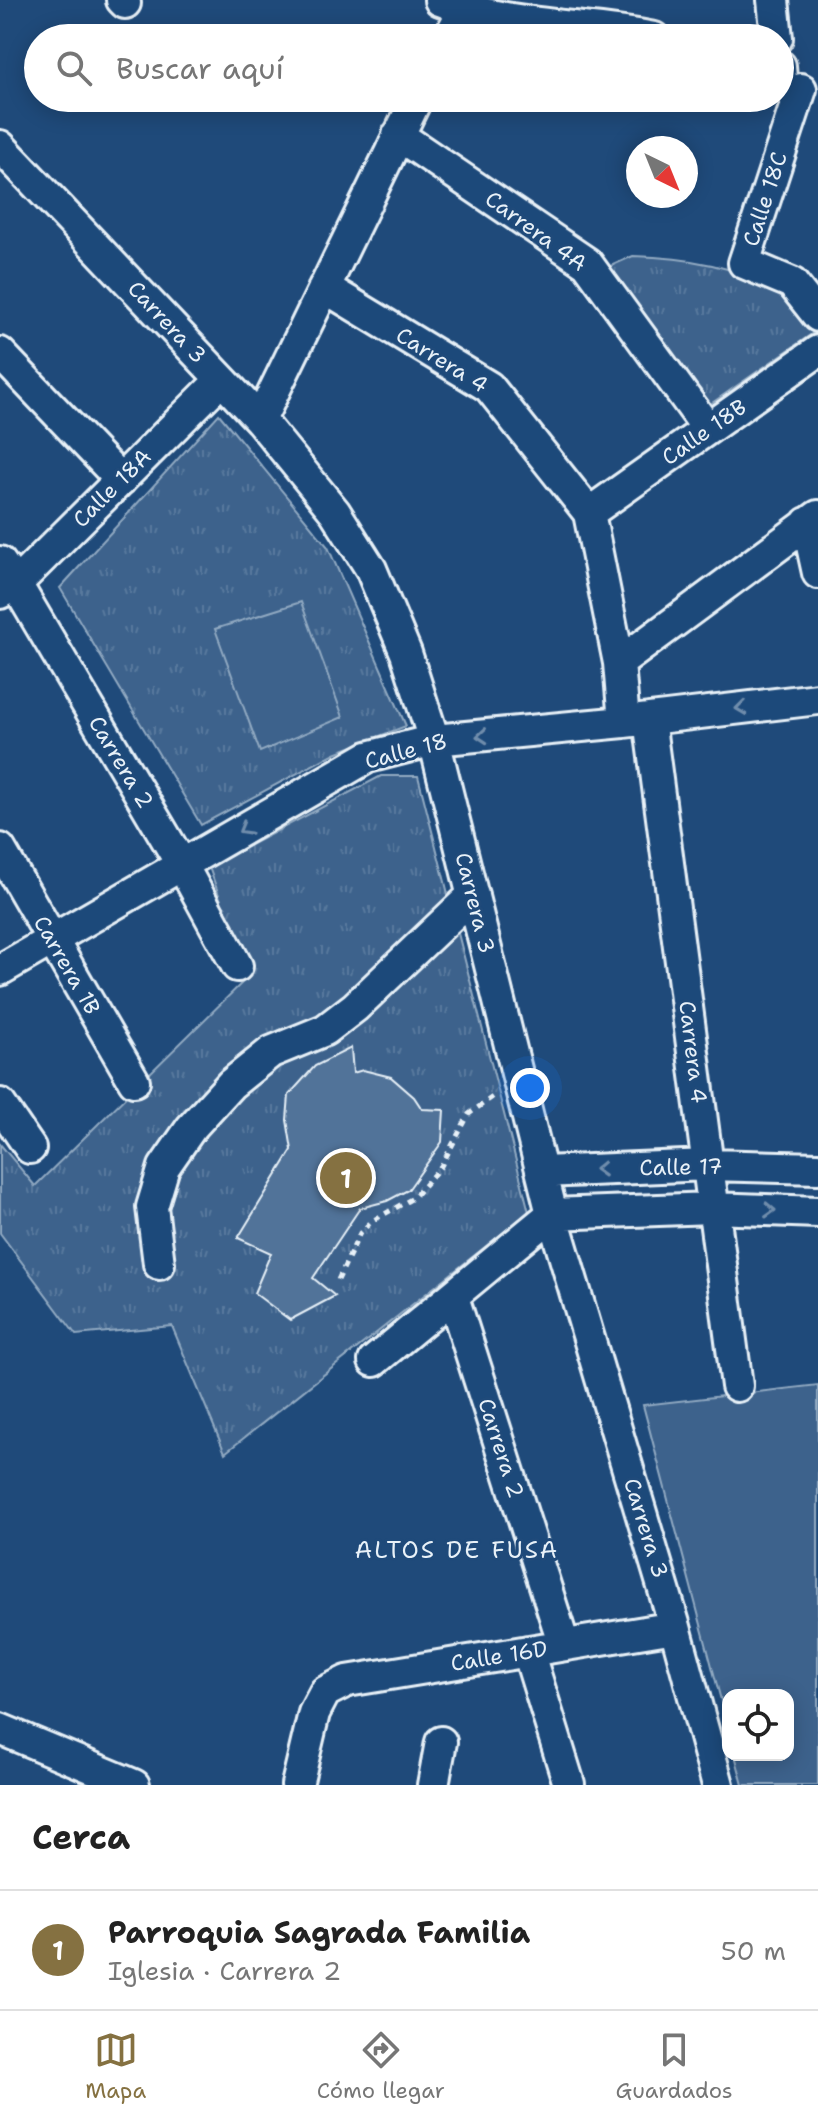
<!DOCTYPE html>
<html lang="es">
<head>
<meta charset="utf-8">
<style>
  body { margin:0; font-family:"Shantell Sans",sans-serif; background:#f6f6f6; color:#222 }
  .controls { position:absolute; right:24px; bottom:24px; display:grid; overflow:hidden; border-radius:16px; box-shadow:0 4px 20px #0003 }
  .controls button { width:72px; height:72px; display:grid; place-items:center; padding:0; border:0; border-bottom:2px solid #e0e0e0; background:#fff; color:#222; font:40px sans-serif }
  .compass { position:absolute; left:626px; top:136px; width:72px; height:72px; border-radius:50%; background:#fff; box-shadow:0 4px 20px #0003; rotate:137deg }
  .you { position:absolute; left:530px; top:1088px; width:28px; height:28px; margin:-20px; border:6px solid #fff; border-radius:50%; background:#1a73e8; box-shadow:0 0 0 12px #1a73e833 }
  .badge { display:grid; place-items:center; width:52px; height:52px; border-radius:50%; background:#857141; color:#fff; font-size:26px; font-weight:700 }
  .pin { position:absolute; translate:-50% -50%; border:4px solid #fff; box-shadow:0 2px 8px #0006 }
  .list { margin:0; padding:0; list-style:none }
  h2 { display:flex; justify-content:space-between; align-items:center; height:104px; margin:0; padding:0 32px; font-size:34px }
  h2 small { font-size:26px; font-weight:400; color:#767676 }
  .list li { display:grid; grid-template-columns:52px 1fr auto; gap:24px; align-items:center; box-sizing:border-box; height:120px; padding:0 32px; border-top:2px solid #e0e0e0 }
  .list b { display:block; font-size:30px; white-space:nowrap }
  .list p { margin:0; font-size:26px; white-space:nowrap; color:#767676 }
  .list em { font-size:26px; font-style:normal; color:#767676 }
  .icon { flex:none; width:44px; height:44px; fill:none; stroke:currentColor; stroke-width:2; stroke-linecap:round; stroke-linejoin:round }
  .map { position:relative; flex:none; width:818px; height:1785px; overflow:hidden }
  .search { position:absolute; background:#fff; box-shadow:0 4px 20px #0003; left:24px; right:24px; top:24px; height:88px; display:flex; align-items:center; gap:20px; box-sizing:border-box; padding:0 28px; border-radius:44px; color:#767676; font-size:30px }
  .sheet { height:224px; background:#fff }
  nav { display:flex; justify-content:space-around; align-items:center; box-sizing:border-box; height:112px; border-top:2px solid #e0e0e0; background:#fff; font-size:22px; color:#767676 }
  nav a { display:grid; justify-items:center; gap:4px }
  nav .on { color:#857141 }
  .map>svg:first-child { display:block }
  .grass { fill:url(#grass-tufts); stroke:#92aac2; stroke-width:2 }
  .park { fill:#3c628c; stroke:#92aac2; stroke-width:2 }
  .building { fill:#517399; stroke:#e8f1f8; stroke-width:2 }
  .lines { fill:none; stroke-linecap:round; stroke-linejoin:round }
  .minor-casing { stroke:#e8f1f8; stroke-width:36 }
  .path { stroke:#e8f1f8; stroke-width:5; stroke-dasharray:6 6; stroke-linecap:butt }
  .minor { stroke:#1f4a7a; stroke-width:30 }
  .oneway { stroke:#6f8dac }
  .labels { text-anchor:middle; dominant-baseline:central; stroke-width:6; stroke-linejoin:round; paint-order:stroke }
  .street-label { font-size:22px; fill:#e8f1f8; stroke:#1f4a7a }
  .neighbourhood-label { font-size:24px; letter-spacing:2px; fill:#e8f1f8; stroke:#1f4a7a }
</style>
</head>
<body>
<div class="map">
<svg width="818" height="1785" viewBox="0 0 818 1785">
  <defs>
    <pattern id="grass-tufts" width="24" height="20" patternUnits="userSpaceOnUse" patternTransform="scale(2)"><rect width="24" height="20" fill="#3c628c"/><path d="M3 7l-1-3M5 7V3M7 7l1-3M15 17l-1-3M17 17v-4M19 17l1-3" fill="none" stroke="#58799d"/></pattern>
  </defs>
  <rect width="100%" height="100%" fill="#1f4a7a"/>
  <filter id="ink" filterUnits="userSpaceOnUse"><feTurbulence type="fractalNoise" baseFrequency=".0125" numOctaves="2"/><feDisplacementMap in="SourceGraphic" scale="16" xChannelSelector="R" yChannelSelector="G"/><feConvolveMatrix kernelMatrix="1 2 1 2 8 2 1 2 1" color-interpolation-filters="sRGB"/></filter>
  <g filter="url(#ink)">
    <!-- grass -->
    <path class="grass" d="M633 256C684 257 739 265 782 294 794 303 804 321 813 333L709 405 604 269Z
      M219 414 328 547 406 726 335 753 201 825 60 588Z
      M381 776H418L529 1212 225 1453 172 1326 76 1335 0 1233V1144L35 1186 248 977 209 867Z"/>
    <!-- park -->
    <path class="park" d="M301 602 343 717 260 752 215 629Z
      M818 1385V1785H743L735 1755H788V1695H728V1727L643 1405Z"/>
    <!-- building -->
    <path class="building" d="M351 1048 353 1073 363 1070 391 1077 414 1097 422 1109 444 1110 442 1142 408 1190 387 1201 360 1208 313 1278 335 1296 290 1320 254 1293 271 1253 238 1238 292 1150 287 1120 289 1095 315 1066Z"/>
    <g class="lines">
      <!-- minor casing -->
      <g class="minor-casing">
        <path id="minor" d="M122 0 125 3
          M440 0C508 27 583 24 654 38
          M773 0 777 38
          M449 38 464 9
          M780 66 781 79
          M801 89 744 263 792 283 818 316
          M398 135 587 263 708 429
          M0 146 260 420 335 512 371 569 406 653 434 740 552 1214 675 1627 718 1785
          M324 287 489 387 589 513 619 663 624 722
          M0 353 121 480
          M260 420 417 98
          M589 513 818 351
          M807 523 818 573
          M0 562 16 584 182 865 237 966
          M0 593 16 584 221 380
          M619 663 818 516
          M649 719 737 1386
          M0 849 134 1081
          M0 970 368 757 434 740 624 722 818 699
          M0 1104 30 1148
          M543 1172 708 1165 818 1168
          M552 1214 712 1208 818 1212
          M159 1264 152 1207 164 1167 191 1128 231 1084 271 1052 325 1030 355 1007 473 895
          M453 1297 564 1645
          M374 1361 552 1214
          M528 1651 569 1784
          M0 1729 134 1785
          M297 1785 314 1713 325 1692 347 1681 675 1627
          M433 1785 441 1742"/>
      </g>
      <!-- path -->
      <path class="path" d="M338 1280 360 1233 372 1221 413 1198 441 1166 469 1114 494 1096"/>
      <!-- minor -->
      <use href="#minor" class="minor"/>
    </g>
    <!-- one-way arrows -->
    <defs><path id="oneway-chevron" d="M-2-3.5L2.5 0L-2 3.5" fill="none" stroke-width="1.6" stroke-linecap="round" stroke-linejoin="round" transform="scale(2)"/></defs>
    <g class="oneway">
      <use href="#oneway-chevron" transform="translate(741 708) rotate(173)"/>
      <use href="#oneway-chevron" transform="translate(482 736) rotate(175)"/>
      <use href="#oneway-chevron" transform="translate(244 829) rotate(150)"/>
      <use href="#oneway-chevron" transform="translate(600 1169) rotate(178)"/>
      <use href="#oneway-chevron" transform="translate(770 1210) rotate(2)"/>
    </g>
  </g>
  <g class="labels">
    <!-- street labels -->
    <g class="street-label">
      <text transform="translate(765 199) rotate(-72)">Calle 18C</text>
      <text transform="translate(536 231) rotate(36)">Carrera 4A</text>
      <text transform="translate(167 322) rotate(47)">Carrera 3</text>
      <text transform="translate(442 360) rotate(32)">Carrera 4</text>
      <text transform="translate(704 432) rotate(-35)">Calle 18B</text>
      <text transform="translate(112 488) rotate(-45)">Calle 18A</text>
      <text transform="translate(406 751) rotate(-15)">Calle 18</text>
      <text transform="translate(121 762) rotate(59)">Carrera 2</text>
      <text transform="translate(475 903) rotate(76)">Carrera 3</text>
      <text transform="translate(67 965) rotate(60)">Carrera 1B</text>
      <text transform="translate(693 1052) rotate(83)">Carrera 4</text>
      <text transform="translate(681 1167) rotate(-1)">Calle 17</text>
      <text transform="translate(501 1448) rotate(72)">Carrera 2</text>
      <text transform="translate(646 1528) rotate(73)">Carrera 3</text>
      <text transform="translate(499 1656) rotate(-9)">Calle 16D</text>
    </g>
    <!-- neighbourhood labels -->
    <g class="neighbourhood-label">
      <text x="457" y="1550">ALTOS DE FUSA</text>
    </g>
  </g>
</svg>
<div class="controls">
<button><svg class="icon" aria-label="locate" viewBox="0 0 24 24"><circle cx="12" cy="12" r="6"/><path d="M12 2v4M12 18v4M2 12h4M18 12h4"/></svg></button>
</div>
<svg class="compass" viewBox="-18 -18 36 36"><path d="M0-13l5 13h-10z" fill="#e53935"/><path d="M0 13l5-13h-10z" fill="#767676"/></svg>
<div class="you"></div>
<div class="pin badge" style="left:346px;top:1178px">1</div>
<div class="search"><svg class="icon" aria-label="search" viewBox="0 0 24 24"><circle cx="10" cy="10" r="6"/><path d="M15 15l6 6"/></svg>Buscar aquí</div>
</div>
<section class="sheet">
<h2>Cerca<small></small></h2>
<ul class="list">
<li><span class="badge">1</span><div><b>Parroquia Sagrada Familia</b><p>Iglesia · Carrera 2</p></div><em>50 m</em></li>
</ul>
</section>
<nav>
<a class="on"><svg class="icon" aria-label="map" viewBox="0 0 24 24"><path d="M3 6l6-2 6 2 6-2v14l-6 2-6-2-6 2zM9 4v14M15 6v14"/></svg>Mapa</a>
<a><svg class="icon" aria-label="directions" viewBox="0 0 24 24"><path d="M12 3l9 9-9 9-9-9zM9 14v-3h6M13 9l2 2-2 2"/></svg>Cómo llegar</a>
<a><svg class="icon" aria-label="saved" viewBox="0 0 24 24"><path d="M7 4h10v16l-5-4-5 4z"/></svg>Guardados</a>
</nav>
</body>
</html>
